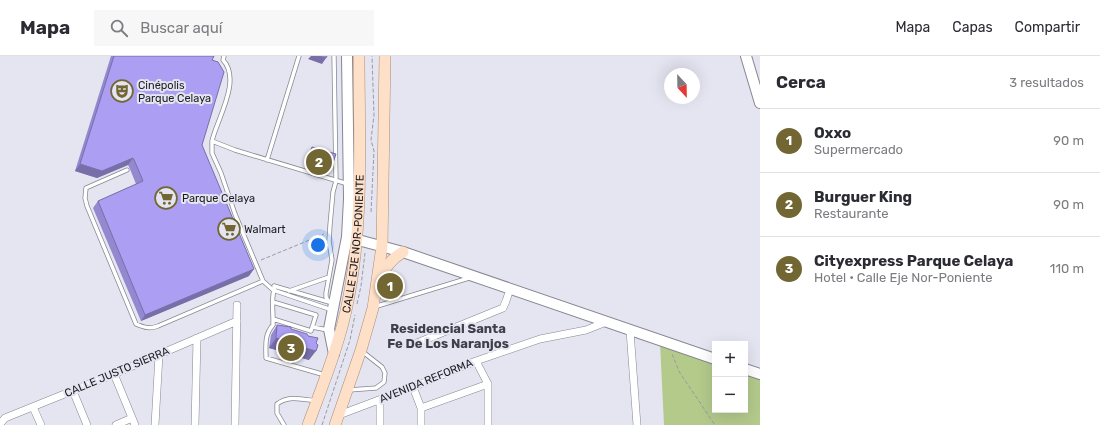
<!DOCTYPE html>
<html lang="es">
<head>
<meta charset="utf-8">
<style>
  body { margin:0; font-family:Rubik,sans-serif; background:#f7f7f7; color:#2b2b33 }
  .controls { position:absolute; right:12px; bottom:12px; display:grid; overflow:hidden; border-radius:0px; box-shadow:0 4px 16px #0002 }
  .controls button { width:36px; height:36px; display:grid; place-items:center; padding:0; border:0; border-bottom:1px solid #e1e1e2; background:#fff; color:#2b2b33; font:20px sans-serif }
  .compass { position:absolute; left:664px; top:12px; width:36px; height:36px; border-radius:50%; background:#fff; box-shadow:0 4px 16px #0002; rotate:158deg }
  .you { position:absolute; left:318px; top:189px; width:14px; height:14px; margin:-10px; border:3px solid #fff; border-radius:50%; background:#1a73e8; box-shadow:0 0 0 6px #1a73e833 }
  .badge { display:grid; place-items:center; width:26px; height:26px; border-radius:50%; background:#726633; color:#fff; font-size:13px; font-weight:700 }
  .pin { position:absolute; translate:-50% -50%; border:2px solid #fff; box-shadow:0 1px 4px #0006 }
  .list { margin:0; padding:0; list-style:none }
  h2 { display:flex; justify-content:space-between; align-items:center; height:52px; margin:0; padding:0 16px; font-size:17px }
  h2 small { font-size:13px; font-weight:400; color:#7c7c81 }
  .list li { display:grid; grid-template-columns:26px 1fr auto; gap:12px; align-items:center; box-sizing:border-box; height:64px; padding:0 16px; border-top:1px solid #e1e1e2 }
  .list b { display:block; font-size:15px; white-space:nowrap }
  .list p { margin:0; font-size:13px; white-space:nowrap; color:#7c7c81 }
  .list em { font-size:13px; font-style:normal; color:#7c7c81 }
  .icon { flex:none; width:22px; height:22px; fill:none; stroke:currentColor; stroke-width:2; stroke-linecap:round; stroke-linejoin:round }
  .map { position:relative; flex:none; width:760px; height:369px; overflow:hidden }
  header { display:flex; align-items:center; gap:24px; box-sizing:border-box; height:56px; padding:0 20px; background:#fff; border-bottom:1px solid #e1e1e2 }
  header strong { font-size:19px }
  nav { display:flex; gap:22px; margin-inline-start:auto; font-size:14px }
  .search { width:280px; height:36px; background:#f7f7f7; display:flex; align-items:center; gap:10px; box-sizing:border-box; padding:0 14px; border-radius:0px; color:#7c7c81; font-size:15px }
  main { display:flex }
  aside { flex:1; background:#fff }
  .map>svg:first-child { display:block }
  .green { fill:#b3ca8b }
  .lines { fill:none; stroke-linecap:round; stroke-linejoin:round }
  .lane-casing { stroke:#868792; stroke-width:5 }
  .street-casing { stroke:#868792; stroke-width:8 }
  .secondary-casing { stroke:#868792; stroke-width:12 }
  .primary-casing { stroke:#ae8c74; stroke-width:12 }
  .path { stroke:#999aa3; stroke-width:1; stroke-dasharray:4 2; stroke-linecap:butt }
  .lane { stroke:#fff; stroke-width:3.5 }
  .street { stroke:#fff; stroke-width:7 }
  .secondary { stroke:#fff; stroke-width:10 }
  .primary { stroke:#fedfc7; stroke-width:11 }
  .wall { fill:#9488d0 }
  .shaded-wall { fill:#786fa9 }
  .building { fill:#ac9ef2; stroke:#786fa9 }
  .labels { text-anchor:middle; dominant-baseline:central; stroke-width:4; stroke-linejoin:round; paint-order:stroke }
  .poi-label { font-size:11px; fill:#1b1b20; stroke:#e4e5f1; text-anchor:start }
  .street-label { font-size:11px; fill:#1b1b20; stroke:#e4e5f1 }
  .quarter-label { font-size:13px; font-weight:bold; fill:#3e3f49; stroke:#e4e5f1 }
</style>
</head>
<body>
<header>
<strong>Mapa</strong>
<div class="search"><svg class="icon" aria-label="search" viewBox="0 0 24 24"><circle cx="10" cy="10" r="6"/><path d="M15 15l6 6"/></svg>Buscar aquí</div>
<nav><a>Mapa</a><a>Capas</a><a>Compartir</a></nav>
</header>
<main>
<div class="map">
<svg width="760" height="369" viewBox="0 0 760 369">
  <rect width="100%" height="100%" fill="#e4e5f1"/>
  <!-- green -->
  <path class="green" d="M660 287 715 306V354H745V316L760 321V369H664Z"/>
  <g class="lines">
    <!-- lane casing -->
    <g class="lane-casing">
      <path id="lane" d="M212 85C217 63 242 24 223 4L224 0
        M267 104 299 0
        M127 114 86 132 85 142 87 150 136 268C145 272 150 273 158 270L263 225
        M274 230 329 246
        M289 235 329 221
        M273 246 316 259 311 275 273 263C273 253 271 240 275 230
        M329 246 326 241V237L332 204 329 185 330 169 333 136 336 125 334 0
        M374 251 469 222
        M332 254 273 234 263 225 235 158 221 117 212 97V85L235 94 348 128
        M273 263V269C264 279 266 290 266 302L325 319
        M312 271 328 274
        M349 334 376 332 384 326 385 317 382 311 363 296
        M284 369 277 357V348C288 339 302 343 316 345"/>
    </g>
    <!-- street casing -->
    <g class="street-casing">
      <path id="street" d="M630 275 637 369
        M412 289 503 252 506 245 510 233
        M476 305 488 328V369
        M114 318 135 369
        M413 331 421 352V369
        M73 335 87 369
        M33 351 41 369
        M421 352 488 328
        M339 359 413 331 476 305 540 283 586 274 606 266
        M0 368 5 362 114 318 237 265
        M116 369 132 362
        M155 369 159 299
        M195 369 197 282
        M235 369 237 249
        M380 369V344"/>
    </g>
    <!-- secondary casing -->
    <g class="secondary-casing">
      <path id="secondary" d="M746 0 760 47
        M347 181 403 196 715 303
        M334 298 329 273 347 181 349 143 347 0
        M745 313 760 318"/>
    </g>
    <!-- primary casing -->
    <g class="primary-casing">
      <g id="primary">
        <path d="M380 222C386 211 391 203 403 196"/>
        <path id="s1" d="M308 369C323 328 340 287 348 245 364 165 359 81 359 0"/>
        <path d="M335 369 361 294 373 252 382 190 385 0"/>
      </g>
    </g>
    <!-- path -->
    <path class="path" d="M371 156 374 95 371 84 374 59 372 0
      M261 204 324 178
      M357 248 361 230 365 197
      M672 298 680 317 715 369
      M322 369 350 284 355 259"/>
    <!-- lane -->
    <use href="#lane" class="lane"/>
    <!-- street -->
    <use href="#street" class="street"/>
    <!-- secondary -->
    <use href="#secondary" class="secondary"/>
    <!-- primary -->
    <use href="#primary" class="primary"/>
  </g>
  <!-- wall -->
  <path class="wall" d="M111 0H214L212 4 202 89 249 220 141 265 93 152 98 145 136 128 130 113 128 109 97 122 75 115Z
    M312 91 332 110 329 115 305 108 309 96Z
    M277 269 291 273 309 304 280 296V295L269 292 271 279Z"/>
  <!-- shaded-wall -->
  <path class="shaded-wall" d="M311 0H317L326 2 322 8 308 3Z
    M133 102 128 109 97 122 75 115 80 108Z
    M309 103 332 110 329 115 305 108Z
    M254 213 249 220 141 265 145 259Z
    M276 282 286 285 280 295 269 292Z
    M287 287 316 295 309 304 280 296Z"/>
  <!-- building -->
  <path class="building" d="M114 0H214L212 4 218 6 224 16 202 89 254 213 145 259 98 145 143 125 135 106 133 102 102 115 80 108Z
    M317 0H327L326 2Z
    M312 91 336 98 332 110 309 103Z
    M277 269 291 271V273L307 278 308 280 318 282 316 287 318 289 316 295 287 287 286 285 276 282Z"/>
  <!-- icons -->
  <defs>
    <g id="theatre-ring" transform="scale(1.15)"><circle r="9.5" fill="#e4e5f1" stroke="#726633" stroke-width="1.5"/><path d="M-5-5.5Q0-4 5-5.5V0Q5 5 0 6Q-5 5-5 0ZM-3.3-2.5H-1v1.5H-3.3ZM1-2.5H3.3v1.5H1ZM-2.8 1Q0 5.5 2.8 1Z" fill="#726633"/></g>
    <g id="supermarket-ring" transform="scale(1.15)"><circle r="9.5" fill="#e4e5f1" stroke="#726633" stroke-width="1.5"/><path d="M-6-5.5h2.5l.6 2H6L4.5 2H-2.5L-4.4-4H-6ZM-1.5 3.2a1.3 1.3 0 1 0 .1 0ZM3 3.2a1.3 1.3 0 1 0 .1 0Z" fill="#726633"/></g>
  </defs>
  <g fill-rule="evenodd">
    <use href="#theatre-ring" x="122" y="35"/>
    <use href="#supermarket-ring" x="166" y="142"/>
    <use href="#supermarket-ring" x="229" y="173"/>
  </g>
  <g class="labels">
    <!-- poi labels -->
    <g class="poi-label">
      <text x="138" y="29">Cinépolis<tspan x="138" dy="13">Parque Celaya</tspan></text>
      <text x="182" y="142">Parque Celaya</text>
      <text x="244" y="173">Walmart</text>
    </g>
    <!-- street labels -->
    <g class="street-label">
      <text stroke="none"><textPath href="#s1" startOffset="188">CALLE EJE NOR-PONIENTE</textPath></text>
      <text transform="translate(117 316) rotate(-23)">CALLE JUSTO SIERRA</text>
      <text transform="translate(426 325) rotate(-22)">AVENIDA REFORMA</text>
    </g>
    <!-- quarter labels -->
    <g class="quarter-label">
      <text x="448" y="272">Residencial Santa<tspan x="448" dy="15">Fe De Los Naranjos</tspan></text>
    </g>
  </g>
</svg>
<div class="controls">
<button>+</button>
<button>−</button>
</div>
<svg class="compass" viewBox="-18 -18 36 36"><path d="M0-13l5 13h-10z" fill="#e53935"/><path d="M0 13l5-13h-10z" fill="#7c7c81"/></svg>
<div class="you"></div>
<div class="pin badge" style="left:390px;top:230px">1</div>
<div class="pin badge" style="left:319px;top:106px">2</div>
<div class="pin badge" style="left:291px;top:292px">3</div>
</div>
<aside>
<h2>Cerca<small>3 resultados</small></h2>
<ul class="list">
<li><span class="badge">1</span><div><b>Oxxo</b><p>Supermercado</p></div><em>90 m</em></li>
<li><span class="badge">2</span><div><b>Burguer King</b><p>Restaurante</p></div><em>90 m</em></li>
<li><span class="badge">3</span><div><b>Cityexpress Parque Celaya</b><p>Hotel · Calle Eje Nor-Poniente</p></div><em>110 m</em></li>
</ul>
</aside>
</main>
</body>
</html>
